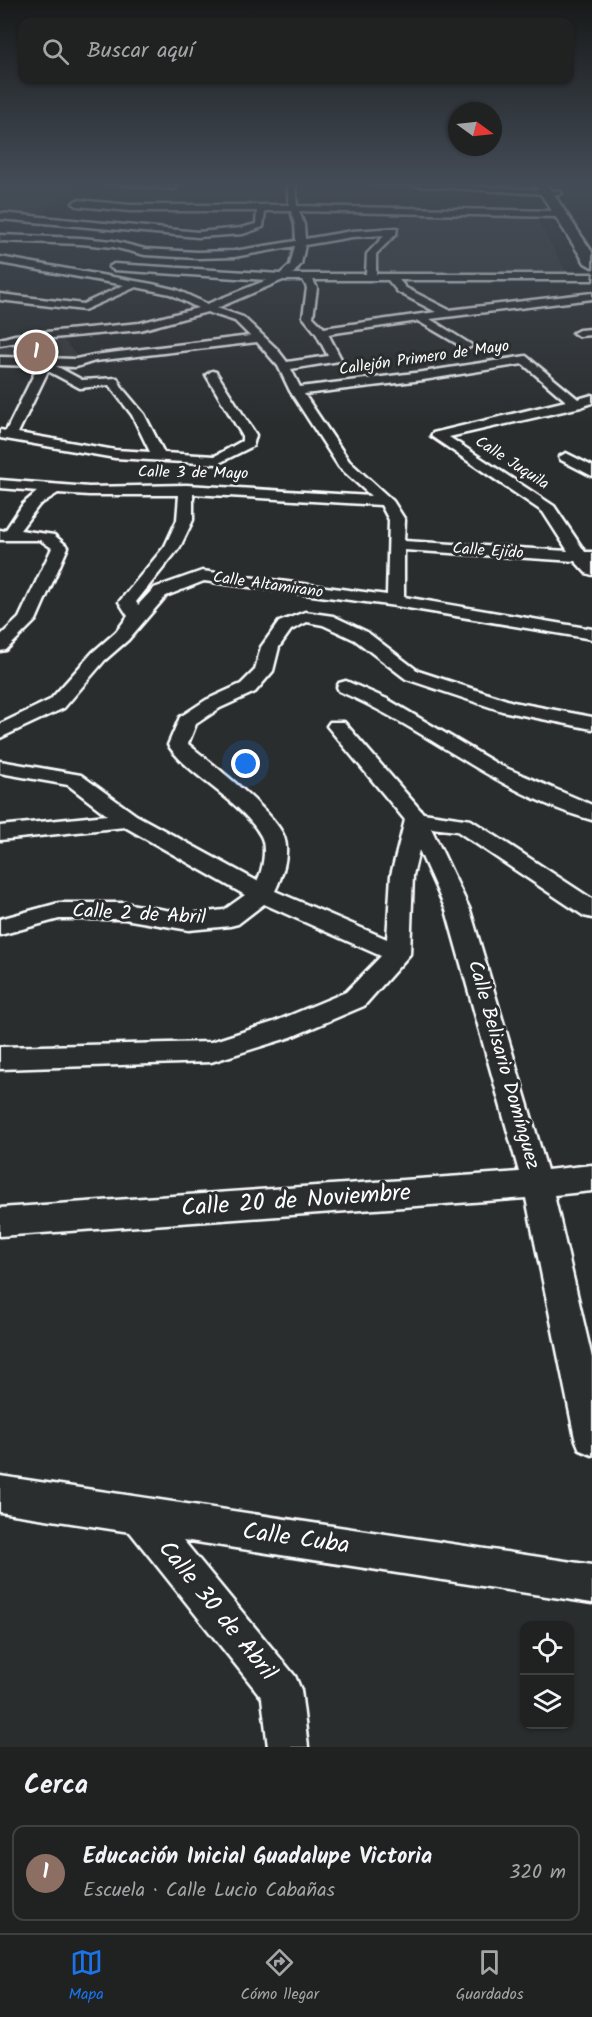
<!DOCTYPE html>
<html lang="es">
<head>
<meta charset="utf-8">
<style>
  body { margin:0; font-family:Kalam,sans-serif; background:#2d2f2f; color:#f1f3f6 }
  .controls { position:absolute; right:18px; bottom:18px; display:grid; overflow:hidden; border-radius:12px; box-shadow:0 2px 4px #0004 }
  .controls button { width:54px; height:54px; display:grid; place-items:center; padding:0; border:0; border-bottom:2px solid #3d3f40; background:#202222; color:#f1f3f6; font:30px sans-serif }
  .compass { position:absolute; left:448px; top:102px; width:54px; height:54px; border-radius:50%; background:#202222; box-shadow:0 2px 4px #0004; rotate:105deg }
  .you { position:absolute; left:246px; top:764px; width:21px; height:21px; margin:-15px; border:4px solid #fff; border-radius:50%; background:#1a73e8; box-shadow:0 0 0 9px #1a73e833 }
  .badge { display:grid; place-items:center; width:39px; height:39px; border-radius:50%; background:#1a73e8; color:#fff; font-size:20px; font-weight:700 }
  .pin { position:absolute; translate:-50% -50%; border:3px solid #fff; box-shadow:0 2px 6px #0006 }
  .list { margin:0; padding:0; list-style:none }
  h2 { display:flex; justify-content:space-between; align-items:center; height:78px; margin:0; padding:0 24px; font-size:26px }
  h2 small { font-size:20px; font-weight:400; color:#a2a4a5 }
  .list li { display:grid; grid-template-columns:39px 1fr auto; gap:18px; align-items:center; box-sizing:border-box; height:96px; margin:0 12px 12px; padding:0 12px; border:2px solid #3d3f40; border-radius:12px }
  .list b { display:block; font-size:22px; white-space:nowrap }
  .list p { margin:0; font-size:20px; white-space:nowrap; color:#a2a4a5 }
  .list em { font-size:20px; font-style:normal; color:#a2a4a5 }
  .icon { flex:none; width:33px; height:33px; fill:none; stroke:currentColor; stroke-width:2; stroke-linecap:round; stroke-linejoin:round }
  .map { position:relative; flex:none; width:592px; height:1747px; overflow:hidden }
  .search { position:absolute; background:#202222; box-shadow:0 2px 4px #0004; left:18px; right:18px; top:18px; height:66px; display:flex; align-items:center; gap:15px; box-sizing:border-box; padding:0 21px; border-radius:12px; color:#a2a4a5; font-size:22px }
  .sheet { height:186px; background:#202222 }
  nav { display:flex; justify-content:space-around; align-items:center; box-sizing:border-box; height:84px; border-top:2px solid #3d3f40; background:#202222; font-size:16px; color:#a2a4a5 }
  nav a { display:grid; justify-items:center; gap:3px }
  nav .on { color:#1a73e8 }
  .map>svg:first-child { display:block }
  .built { fill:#373a3b }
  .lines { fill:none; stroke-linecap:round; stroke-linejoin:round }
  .street-casing { stroke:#fff; stroke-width:5 }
  .primary-casing { stroke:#fff; stroke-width:5 }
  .street { fill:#2a2d2e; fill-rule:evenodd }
  .primary { fill:#2a2d2e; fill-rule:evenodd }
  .labels { text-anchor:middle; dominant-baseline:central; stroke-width:6; stroke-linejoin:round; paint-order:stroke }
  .far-street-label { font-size:16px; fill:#fff; stroke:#2a2d2e }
  .street-label { font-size:20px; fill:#fff; stroke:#2a2d2e }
  .near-street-label { font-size:24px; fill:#fff; stroke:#2a2d2e }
</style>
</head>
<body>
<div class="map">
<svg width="592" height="1747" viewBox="0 0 592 1747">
  <rect width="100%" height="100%" fill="#2a2d2e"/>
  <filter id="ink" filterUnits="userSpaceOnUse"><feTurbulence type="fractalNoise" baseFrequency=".0167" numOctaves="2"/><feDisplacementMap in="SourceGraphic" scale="12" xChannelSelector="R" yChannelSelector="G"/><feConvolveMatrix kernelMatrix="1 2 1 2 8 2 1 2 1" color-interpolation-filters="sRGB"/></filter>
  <g filter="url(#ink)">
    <!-- built -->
    <path class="built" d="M0 183 75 185 34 218 0 215Z
      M427 213 534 214 567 273 376 276V251L396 232 403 216Z
      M63 339 80 360 0 359V345Z"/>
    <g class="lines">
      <!-- street casing -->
      <g class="street-casing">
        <path id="street" d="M109 183H156L177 187 173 189Z
          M287 183H295L297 206 558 211 562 214 558 217 299 211 304 225 305 239 352 231 397 228 396 234 376 254V274H592V280H399L406 288 449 310 592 293V299L430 319 470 344 472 346 466 349 418 321 328 334 341 359 339 361 291 369 300 387 423 372 526 356 578 399 592 395V403L581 407 449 437 554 506 585 552H592V575L586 573 575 561 404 550V597L592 629V639L396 606 204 581 166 596 128 640 105 660 64 708 0 738V724L50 700 93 652 116 632 128 616 119 602 165 546 177 520 179 495H89L58 493 39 505 20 530 54 535 68 547 36 620 6 650 0 651V636L19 618 52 548 40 540H0V530L5 531 23 504 38 491 0 488V480L89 487 186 485 371 496 339 467 290 391 278 366 257 342 95 361 76 367 56 366 82 380 117 378 123 389 144 414 164 453 215 456 242 441V435L206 375 212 371 216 372 256 435 253 446 217 464 115 458 0 438V430L6 431 38 366 0 365V357L76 359 94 355 250 336 235 321 207 312 140 330 31 340 0 345V339L15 335 140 323 198 308 170 294 136 287 84 310 0 300V294L83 304 124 285 0 263V257L152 284 177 290 207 304 267 280 114 270 109 267 114 264 280 274 290 265 295 246 234 257 197 258 145 255 113 247 81 244 0 241V235L81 238 113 241 145 249 197 252 234 251 296 241 295 225 291 211H265L263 227 243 234 198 237 0 219V213L198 232 241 228 256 224 257 211H130L77 206 73 203 77 200 130 205H289ZM385 235 367 254 366 274H293L301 264 305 245 352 237ZM283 280H303L307 288 303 317 316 333 328 356 287 362 277 349 243 317 217 308ZM313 280H388L398 292 436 312 324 328 313 317 317 288ZM523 364 566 401 433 433 431 436 543 512 568 551 404 541 405 520 393 501 349 461 304 394 423 380ZM48 371 80 388 109 385 132 415 150 452 115 450 18 433ZM193 494 381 505 389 520 387 595 202 571 154 588 138 605 136 602 180 547 193 520Z
          M375 183H430L558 191 562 193 558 195Z
          M592 329V335L579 336 573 333 579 330Z
          M566 453 592 466V476L561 460 559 457Z
          M305 612 333 616 367 632 418 671 513 702 592 717V729L502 711 406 679 355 640 323 625 307 622 291 630 279 647 273 671 255 692 220 708 196 724 188 744C210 762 276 813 284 837 290 853 282 877 275 891L387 939 391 875 405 820 327 726 330 722H344L423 813 471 820 592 899V918L584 916 457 831 431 828 470 910 547 1170 592 1165V1191L554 1195 592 1358V1455L580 1450 575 1438 526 1198 0 1236V1208L519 1172 446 910 419 850 413 875 410 954 364 1006 291 1037 211 1062 0 1069V1047L211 1042 274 1022 346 992 381 956 264 904 238 924 230 926 189 930 124 919H59L0 935V919L59 903H124L189 914 224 910 245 895 125 827 0 840V826L107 815 68 785 0 773V761L81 775 136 815 257 881C263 871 267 847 261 836 241 800 191 778 168 745L180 717 206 700 241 684 255 670 261 647 279 622Z
          M346 681 387 699 499 765 592 805V820C499 795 427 728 339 691L337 687 339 683Z
          M0 1476 592 1565V1603L183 1540 295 1676 301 1690 308 1747H268L262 1698 130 1532 0 1512Z"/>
      </g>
      <!-- primary casing -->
      <g class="primary-casing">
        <path id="primary" d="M534 183H546L592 252V267L585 263Z"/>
      </g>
      <!-- street -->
      <use href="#street" class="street"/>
      <!-- primary -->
      <use href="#primary" class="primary"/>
    </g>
  </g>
  <!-- sky -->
  <linearGradient id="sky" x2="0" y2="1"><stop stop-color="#171919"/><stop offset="0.43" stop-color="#444c57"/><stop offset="1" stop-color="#444c57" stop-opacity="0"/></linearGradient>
  <rect width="592" height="428" fill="url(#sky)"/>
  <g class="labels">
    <!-- far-street labels -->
    <g class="far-street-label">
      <text transform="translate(424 358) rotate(-8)">Callejón Primero de Mayo</text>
      <text transform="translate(512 463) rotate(33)">Calle Juquila</text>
      <text transform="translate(193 473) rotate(1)">Calle 3 de Mayo</text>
      <text transform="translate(488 551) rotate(4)">Calle Ejido</text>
      <text transform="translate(268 585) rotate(8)">Calle Altamirano</text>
    </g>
    <!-- street labels -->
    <g class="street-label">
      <text transform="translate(139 915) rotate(3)">Calle 2 de Abril</text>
      <text transform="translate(503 1065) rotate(74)">Calle Belisario Domínguez</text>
    </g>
    <!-- near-street labels -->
    <g class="near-street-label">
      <text transform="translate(296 1201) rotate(-4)">Calle 20 de Noviembre</text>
      <text transform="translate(296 1539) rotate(8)">Calle Cuba</text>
      <text transform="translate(217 1611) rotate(51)">Calle 30 de Abril</text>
    </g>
  </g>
</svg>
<div class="controls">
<button><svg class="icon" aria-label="locate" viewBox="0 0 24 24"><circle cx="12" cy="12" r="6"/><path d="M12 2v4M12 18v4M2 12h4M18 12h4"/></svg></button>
<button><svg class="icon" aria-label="layers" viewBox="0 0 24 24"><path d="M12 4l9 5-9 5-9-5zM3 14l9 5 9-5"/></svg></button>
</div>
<svg class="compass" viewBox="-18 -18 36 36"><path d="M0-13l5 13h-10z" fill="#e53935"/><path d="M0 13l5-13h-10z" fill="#a2a4a5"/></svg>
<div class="you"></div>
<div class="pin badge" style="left:36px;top:352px;background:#8d6e63">1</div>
<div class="search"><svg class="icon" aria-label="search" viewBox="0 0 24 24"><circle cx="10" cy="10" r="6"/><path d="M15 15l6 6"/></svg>Buscar aquí</div>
</div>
<section class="sheet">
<h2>Cerca<small></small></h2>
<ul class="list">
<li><span class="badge" style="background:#8d6e63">1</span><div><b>Educación Inicial Guadalupe Victoria</b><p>Escuela · Calle Lucio Cabañas</p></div><em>320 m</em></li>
</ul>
</section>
<nav>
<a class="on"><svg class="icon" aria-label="map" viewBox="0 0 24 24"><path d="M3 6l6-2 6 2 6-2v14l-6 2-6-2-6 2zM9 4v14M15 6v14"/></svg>Mapa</a>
<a><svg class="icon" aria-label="directions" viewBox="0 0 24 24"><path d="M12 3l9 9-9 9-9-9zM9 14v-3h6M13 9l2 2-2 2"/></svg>Cómo llegar</a>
<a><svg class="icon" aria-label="saved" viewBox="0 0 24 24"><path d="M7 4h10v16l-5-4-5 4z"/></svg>Guardados</a>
</nav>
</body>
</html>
